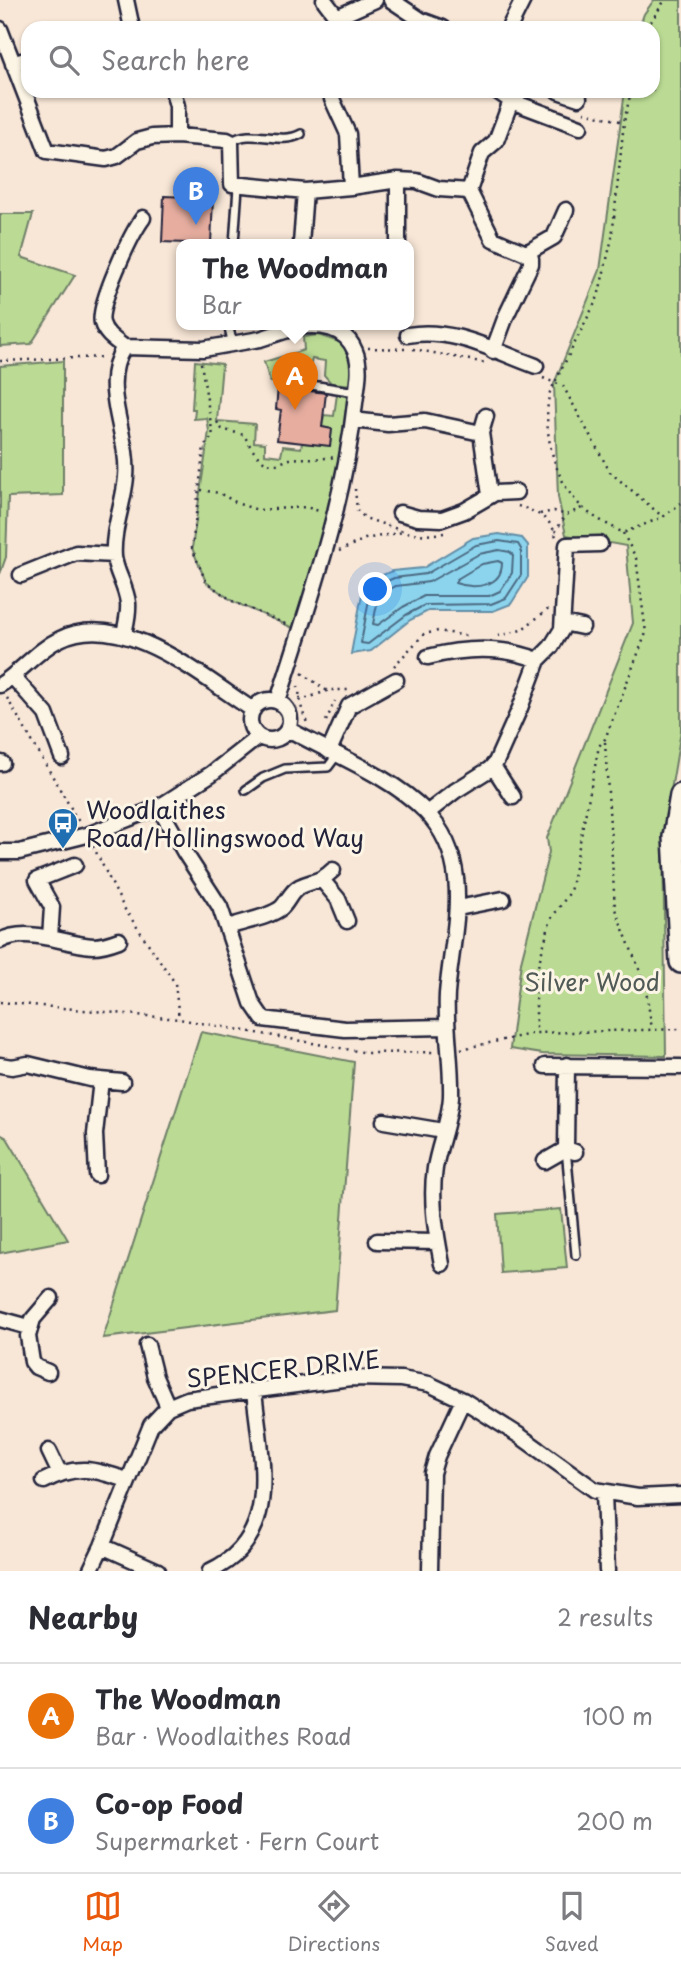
<!DOCTYPE html>
<html lang="en">
<head>
<meta charset="utf-8">
<style>
  body { margin:0; font-family:"Playpen Sans",sans-serif; background:#f2f2f3; color:#2b2b33 }
  .you { position:absolute; left:376px; top:590px; width:24px; height:24px; margin:-18px; border:5px solid #fff; border-radius:50%; background:#1a73e8; box-shadow:0 0 0 10px #1a73e833 }
  .badge { display:grid; place-items:center; width:46px; height:46px; border-radius:50%; background:#ea580c; color:#fff; font-size:23px; font-weight:700 }
  .pin { position:absolute; translate:-50% -58px; filter:drop-shadow(0 2px 4px #0008) }
  .pin::after { content:''; position:absolute; top:37px; width:24px; height:21px; background:inherit; clip-path:polygon(0 0,100% 0,50% 100%) }
  .popup { position:absolute; left:176px; top:239px; width:238px; height:91px; box-sizing:border-box; display:grid; place-content:center; border-radius:14px; background:#fff; filter:drop-shadow(0 2px 5px #0005); font-size:23px; white-space:nowrap; color:#7c7c81 }
  .popup b { font-size:26px; color:#2b2b33 }
  .popup::after { content:''; position:absolute; left:50%; top:100%; margin-left:-14px; border:14px solid transparent; border-top-color:#fff }
  .list { margin:0; padding:0; list-style:none }
  h2 { display:flex; justify-content:space-between; align-items:center; height:91px; margin:0; padding:0 28px; font-size:30px }
  h2 small { font-size:23px; font-weight:400; color:#7c7c81 }
  .list li { display:grid; grid-template-columns:46px 1fr auto; gap:21px; align-items:center; box-sizing:border-box; height:105px; padding:0 28px; border-top:2px solid #e1e1e2 }
  .list b { display:block; font-size:26px; white-space:nowrap }
  .list p { margin:0; font-size:23px; white-space:nowrap; color:#7c7c81 }
  .list em { font-size:23px; font-style:normal; color:#7c7c81 }
  .icon { flex:none; width:38px; height:38px; fill:none; stroke:currentColor; stroke-width:2; stroke-linecap:round; stroke-linejoin:round }
  .map { position:relative; flex:none; width:681px; height:1571px; overflow:hidden }
  .search { position:absolute; background:#fff; box-shadow:0 2px 5px #0004; left:21px; right:21px; top:21px; height:77px; display:flex; align-items:center; gap:18px; box-sizing:border-box; padding:0 24px; border-radius:21px; color:#7c7c81; font-size:26px }
  .sheet { height:301px; background:#fff }
  nav { display:flex; justify-content:space-around; align-items:center; box-sizing:border-box; height:98px; border-top:2px solid #e1e1e2; background:#fff; font-size:19px; color:#7c7c81 }
  nav a { display:grid; justify-items:center; gap:4px }
  nav .on { color:#ea580c }
  .map>svg:first-child { display:block }
  .green { fill:#bbdb94; stroke:#6e7e68; stroke-width:2 }
  .water { fill:#8cd4ed; stroke:#628da6; stroke-width:2 }
  .lines { fill:none; stroke-linecap:round; stroke-linejoin:round }
  .shore { stroke:#4c6982; stroke-width:2 }
  .building { fill:#e7aea0; stroke:#22223b; stroke-width:2 }
  .lane-casing { stroke:#22223b; stroke-width:12 }
  .street-casing { stroke:#22223b; stroke-width:19 }
  .secondary-casing { stroke:#22223b; stroke-width:26 }
  .path { stroke:#22223b; stroke-width:2.5; stroke-dasharray:2 5; stroke-linecap:butt }
  .lane { stroke:#fcf5e5; stroke-width:7 }
  .street { stroke:#fcf5e5; stroke-width:14 }
  .secondary { stroke:#fcf5e5; stroke-width:21 }
  .labels { text-anchor:middle; dominant-baseline:central; stroke-width:6; stroke-linejoin:round; paint-order:stroke }
  .poi-label { font-size:24px; fill:#22223b; stroke:#fcf5e5; text-anchor:start }
  .park-label { font-size:24px; fill:#505a56; stroke:#fcf5e5 }
  .street-label { font-size:24px; fill:#22223b; stroke:#fcf5e5 }
</style>
</head>
<body>
<div class="map">
<svg width="681" height="1571" viewBox="0 0 681 1571">
  <rect width="100%" height="100%" fill="#f8e7d7"/>
  <filter id="ink" filterUnits="userSpaceOnUse"><feTurbulence type="fractalNoise" baseFrequency=".0143" numOctaves="2"/><feDisplacementMap in="SourceGraphic" scale="14" xChannelSelector="R" yChannelSelector="G"/><feConvolveMatrix kernelMatrix="1 2 1 2 8 2 1 2 1" color-interpolation-filters="sRGB"/></filter>
  <g filter="url(#ink)">
    <!-- green -->
    <path class="green" d="M654 0H681V731L663 838 666 1056 542 1054 510 1049 521 962 549 852 547 838 633 623 626 546 566 535 558 497 554 384 600 270 625 91H653V28H639L644 14Z
      M0 214H33L21 257 75 275 31 344 0 346Z
      M318 335 342 343 359 362 354 385 331 383 324 375 325 361 312 359 308 375 293 383 270 382 264 362 304 350 303 337Z
      M63 361V495L8 497 6 557 0 574V366Z
      M195 361 222 364 217 421 255 424 254 442 265 443V454L281 456 283 446 301 448 302 443 330 446 332 429 322 427 324 415 334 416 337 394 356 399 300 631 234 602 206 582 192 548 209 431 207 418 194 419 195 409H192Z
      M201 1032 354 1062 335 1310 103 1338Z
      M0 1134 7 1138 68 1240 0 1253Z
      M561 1209 567 1268 501 1273 497 1214Z"/>
    <!-- water -->
    <path class="water" d="M499 534 522 538 528 545V577L511 604 493 611H428L410 620 371 651 351 654 364 583 392 571 423 568 473 538Z"/>
    <g class="lines">
      <!-- shore -->
      <path class="shore" d="M499 541 518 544 521 549V575L506 598 491 604 425 605 406 615 368 644 361 643 371 588 394 578 426 574 476 545Z
        M499 550 510 552 513 555 512 573 500 591 489 596H424L403 607 378 625 373 624 379 594 396 586 429 582 479 554Z
        M498 561 502 563C502 588 473 589 455 583L457 579 482 564Z"/>
    </g>
    <!-- building -->
    <path class="building" d="M164 196 213 198 211 244 162 242Z
      M278 387 326 393 322 427 332 429 330 446 277 440 281 410 276 409Z"/>
    <g class="lines">
      <!-- lane casing -->
      <g class="lane-casing">
        <path id="lane" d="M231 142C251 127 279 146 301 134
          M234 244 238 187
          M228 324 233 345
          M286 381 356 392
          M246 790 263 778 285 769 328 767 337 755
          M566 1149 576 1255"/>
      </g>
      <!-- street casing -->
      <g class="street-casing">
        <path id="street" d="M126 0 132 28
          M324 0 337 17 339 28
          M391 0 421 20 443 28
          M337 17 375 0
          M509 28 523 0
          M0 29 47 151 106 159 117 156 137 141 152 137 177 136
          M13 64 28 59
          M173 91 177 106V136L227 140 231 142 232 184 305 191 351 187 348 134 332 99 331 91
          M558 91 579 98
          M511 101 580 127
          M398 180V244
          M351 187 398 180 417 181 439 189 469 191 493 239 526 253 531 258V264L506 316 493 351
          M469 191 482 153 496 141 511 101 497 91
          M301 244 305 191
          M526 253 554 237 566 210
          M408 335C453 327 494 351 536 366
          M124 347 203 349 260 339 297 327V324
          M124 347C115 340 105 334 102 323 97 306 131 234 143 218
          M486 416 481 433 490 495
          M353 420 388 424 425 421 481 433
          M400 513 418 518 442 519 464 511 495 493 516 492
          M21 575 76 553 114 555
          M563 623 582 627
          M124 634C126 624 129 613 128 603 126 586 116 573 114 557 112 530 124 503 126 477 130 434 98 387 124 347
          M428 657C464 648 503 646 538 660
          M13 677 46 714 62 757
          M0 685C21 672 37 650 60 639 122 608 202 677 253 710
          M250 720a20 20 0 1 1 40 0a20 20 0 1 1-40 0Z
          M278 701C309 603 344 506 355 403 357 386 362 367 355 351 345 326 320 324 297 327
          M288 729C330 753 391 776 425 811 476 863 452 932 447 994 445 1028 452 1062 451 1096 450 1120 439 1144 435 1168 430 1200 436 1233 442 1264
          M329 751 349 706 396 680
          M0 763H2
          M493 766 513 797
          M159 807 185 853 220 907 252 1003 263 1019 345 1029 447 1027
          M427 813 455 791 490 769 496 762 520 708 538 660 551 647 562 629 567 545 600 544
          M0 852H19L87 835 159 807 211 774 258 737
          M322 880 338 899 347 921
          M458 908 503 899
          M229 927C244 921 268 918 281 908 288 902 290 892 299 887 313 880 320 883 333 870
          M50 938 52 907 37 880 75 865
          M0 941C27 926 64 944 93 946 102 946 111 943 119 940
          M0 1065 12 1067 28 1064 90 1079 122 1082
          M545 1066 681 1067
          M384 1121 443 1131
          M566 1149 567 1065
          M545 1161 566 1149 575 1152
          M97 1175 95 1134 101 1080
          M377 1241 438 1242
          M0 1319 29 1327
          M147 1345 155 1377 168 1407
          M48 1372 36 1367 32 1362 28 1336 33 1319 51 1298
          M49 1451 60 1474
          M44 1481C76 1464 94 1469 127 1480
          M604 1493 607 1571
          M102 1546 158 1571
          M90 1571 102 1546 151 1425 168 1407 187 1399 351 1378 401 1379 429 1384 463 1400 520 1436 595 1490 638 1497 681 1495
          M210 1571C284 1537 260 1456 254 1391
          M430 1571 432 1473 437 1456 463 1400"/>
      </g>
      <!-- secondary casing -->
      <g class="secondary-casing">
        <path id="secondary" d="M681 795 674 837 681 962"/>
      </g>
      <!-- path -->
      <path class="path" d="M647 28 665 0
        M536 91 546 96
        M631 91 624 122 612 238 598 297 550 392C541 427 554 482 582 507 593 518 610 525 623 533L663 517 681 503
        M584 112 624 122
        M368 348 407 349
        M413 349 486 363
        M0 361 104 357
        M201 363 213 436 204 446 192 548 206 582 234 602 290 626
        M543 378 563 386 610 472 663 517
        M217 422 222 429 244 435C251 447 258 464 275 464 280 464 285 460 290 459 305 457 319 460 334 457
        M355 489 357 510 365 518 406 532 426 535 445 533
        M201 490 219 493 239 504 258 510 306 507 322 512
        M518 506C534 511 553 518 556 538
        M540 514 554 511 566 515 582 508
        M555 532 566 515
        M623 533 636 558 646 633 605 739 599 746 570 892 551 919 536 973V1033L681 1029
        M339 551 365 539 403 532
        M498 636 521 630 550 608
        M394 666 424 634 438 631 467 636
        M302 673 326 690H349
        M298 686 302 710 307 723
        M7 698 79 822
        M299 698H308L329 690
        M326 721 335 701
        M605 742 615 909 645 984 652 1029
        M93 846 124 908 175 983 179 1019
        M0 1002 179 1019 368 1053 437 1052
        M461 1049 536 1033"/>
      <!-- lane -->
      <use href="#lane" class="lane"/>
      <!-- street -->
      <use href="#street" class="street"/>
      <!-- secondary -->
      <use href="#secondary" class="secondary"/>
    </g>
  </g>
  <!-- icons -->
  <defs>
    <g id="bus-pin" transform="scale(1.575)"><path d="M0 17L-7.5 6A9.5 9.5 0 1 1 7.5 6Z" fill="#1f6fb2" stroke="#fcf5e5"/><path d="M-5-6H5V4H4V6H2V4H-2V6H-4V4H-5ZM-3.5-4V0h7V-4ZM-3.5 1.2v1.5H-2V1.2ZM2 1.2v1.5H3.5V1.2Z" fill="#fff"/></g>
  </defs>
  <g fill-rule="evenodd">
    <use href="#bus-pin" x="63" y="823"/>
  </g>
  <g class="labels">
    <!-- poi labels -->
    <g class="poi-label">
      <text x="86" y="809">Woodlaithes<tspan x="86" dy="28">Road/Hollingswood Way</tspan></text>
    </g>
    <!-- park labels -->
    <g class="park-label">
      <text x="592" y="981">Silver Wood</text>
    </g>
    <!-- street labels -->
    <g class="street-label">
      <text transform="translate(283 1368) rotate(-6)">SPENCER DRIVE</text>
    </g>
  </g>
</svg>
<div class="you"></div>
<div class="pin badge" style="left:295px;top:410px;background:#e8710a">A</div>
<div class="popup"><b>The Woodman</b>Bar</div>
<div class="pin badge" style="left:196px;top:225px;background:#3f7fe0">B</div>
<div class="search"><svg class="icon" aria-label="search" viewBox="0 0 24 24"><circle cx="10" cy="10" r="6"/><path d="M15 15l6 6"/></svg>Search here</div>
</div>
<section class="sheet">
<h2>Nearby<small>2 results</small></h2>
<ul class="list">
<li><span class="badge" style="background:#e8710a">A</span><div><b>The Woodman</b><p>Bar · Woodlaithes Road</p></div><em>100 m</em></li>
<li><span class="badge" style="background:#3f7fe0">B</span><div><b>Co-op Food</b><p>Supermarket · Fern Court</p></div><em>200 m</em></li>
</ul>
</section>
<nav>
<a class="on"><svg class="icon" aria-label="map" viewBox="0 0 24 24"><path d="M3 6l6-2 6 2 6-2v14l-6 2-6-2-6 2zM9 4v14M15 6v14"/></svg>Map</a>
<a><svg class="icon" aria-label="directions" viewBox="0 0 24 24"><path d="M12 3l9 9-9 9-9-9zM9 14v-3h6M13 9l2 2-2 2"/></svg>Directions</a>
<a><svg class="icon" aria-label="saved" viewBox="0 0 24 24"><path d="M7 4h10v16l-5-4-5 4z"/></svg>Saved</a>
</nav>
</body>
</html>
